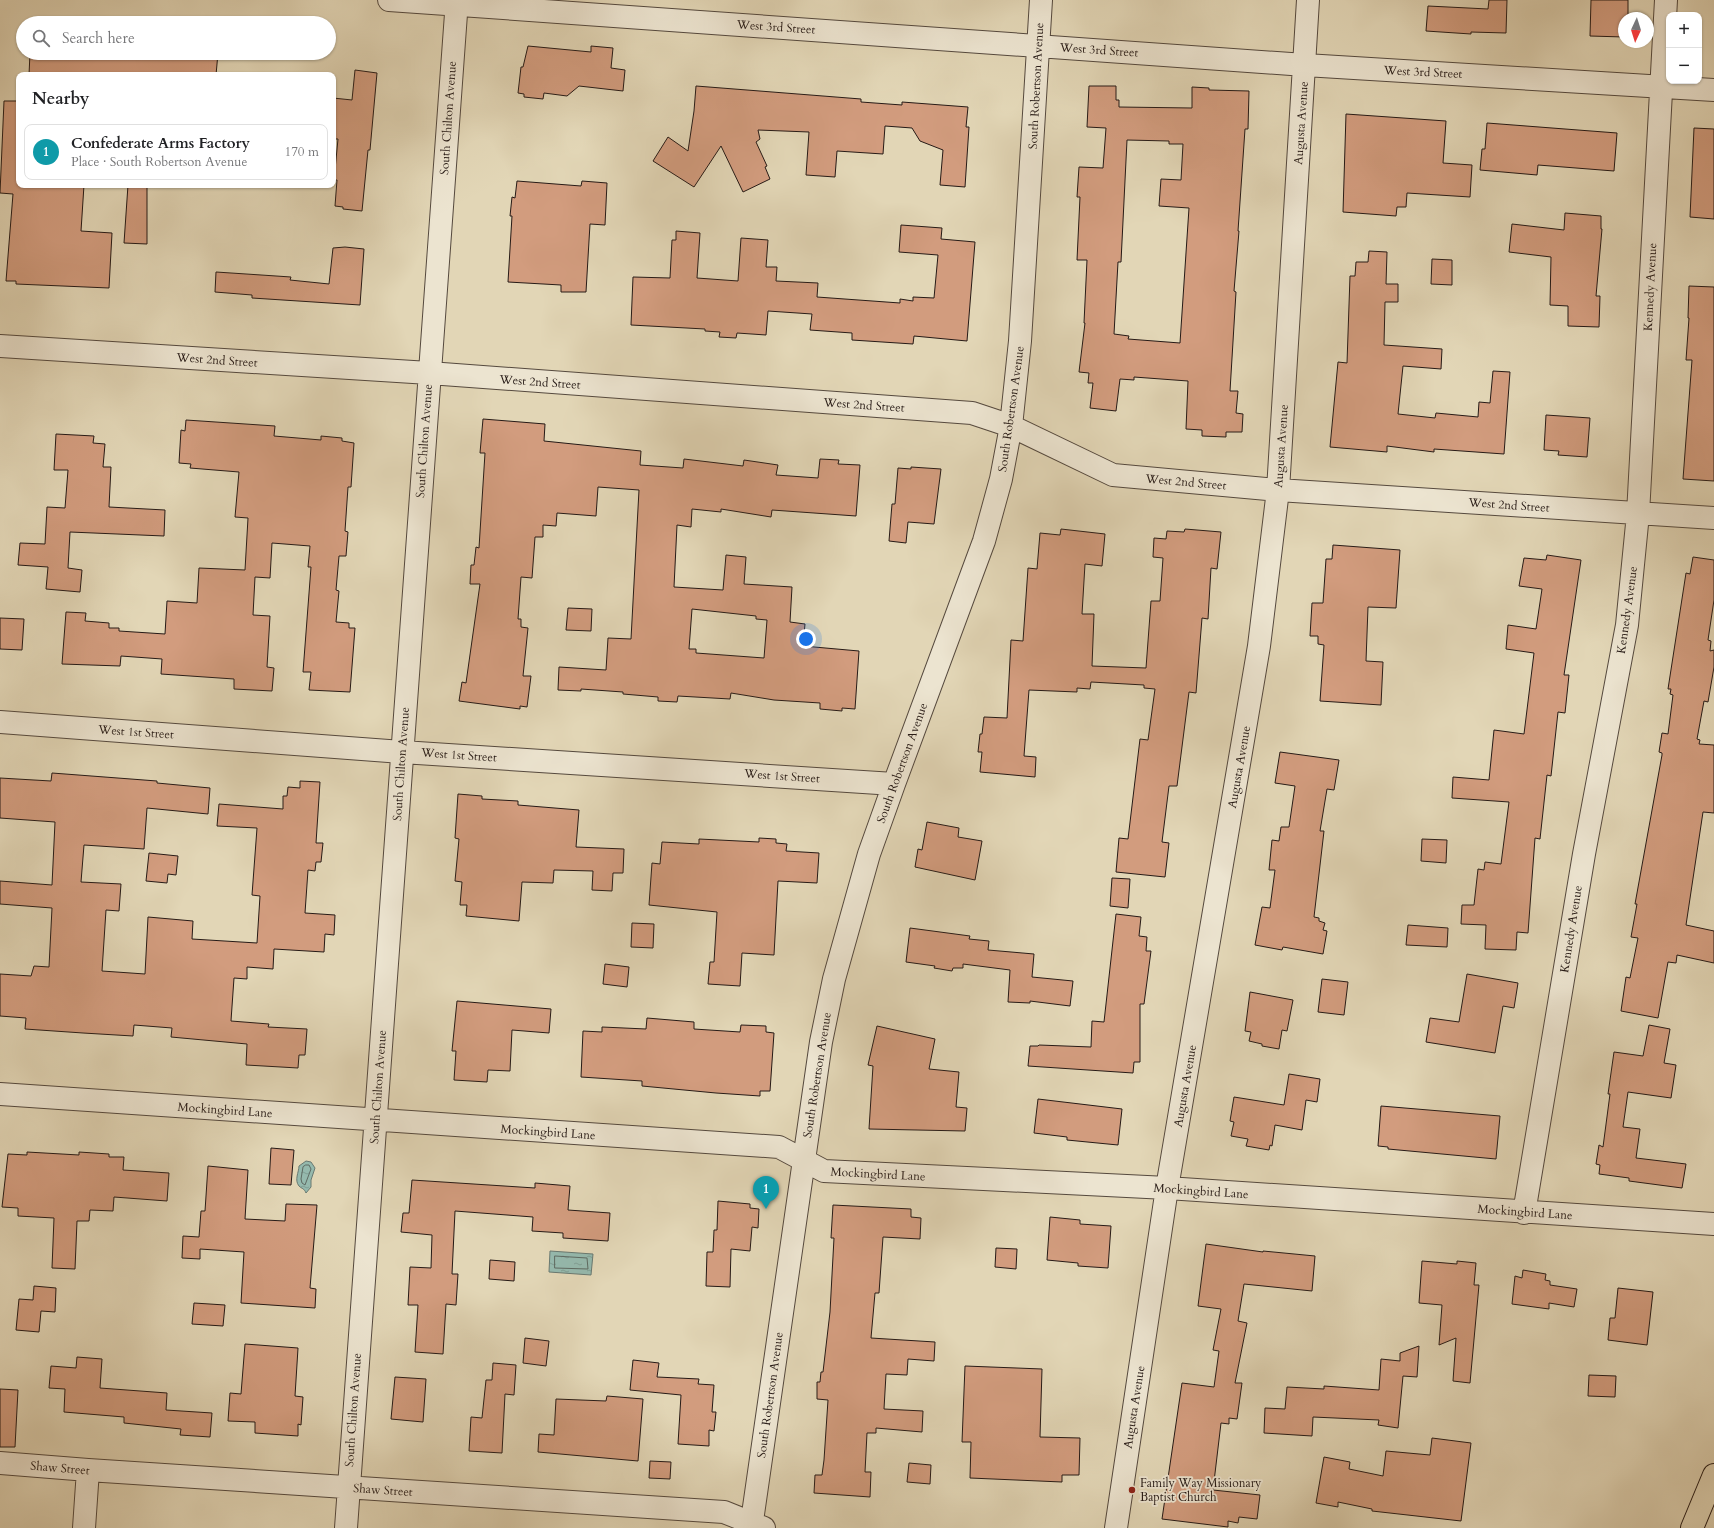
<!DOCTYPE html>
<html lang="en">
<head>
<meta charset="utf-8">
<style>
  body { margin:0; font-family:Cardo,serif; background:#f2f2f2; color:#202124 }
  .controls { position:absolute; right:12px; top:12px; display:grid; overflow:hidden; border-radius:8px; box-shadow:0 1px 3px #0004 }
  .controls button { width:36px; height:36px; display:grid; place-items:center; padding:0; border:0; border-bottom:1px solid #e0e0e0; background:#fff; color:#202124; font:20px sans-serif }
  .compass { position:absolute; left:1618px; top:12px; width:36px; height:36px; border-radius:50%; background:#fff; box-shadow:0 1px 3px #0004; rotate:184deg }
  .you { position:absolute; left:806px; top:639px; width:14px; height:14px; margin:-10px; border:3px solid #fff; border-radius:50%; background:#1a73e8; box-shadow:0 0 0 6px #1a73e833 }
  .badge { display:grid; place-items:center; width:26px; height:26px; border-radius:50%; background:#0f766e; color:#fff; font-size:13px; font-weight:700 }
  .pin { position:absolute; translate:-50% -33px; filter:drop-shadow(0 1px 2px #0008) }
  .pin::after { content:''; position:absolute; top:21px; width:14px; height:12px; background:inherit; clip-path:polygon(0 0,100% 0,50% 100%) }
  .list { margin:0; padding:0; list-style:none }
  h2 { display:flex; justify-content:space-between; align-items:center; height:52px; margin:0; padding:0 16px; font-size:17px }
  h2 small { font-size:13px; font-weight:400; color:#757577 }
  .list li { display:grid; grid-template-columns:26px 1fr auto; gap:12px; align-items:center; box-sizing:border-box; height:56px; margin:0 8px 8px; padding:0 8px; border:1px solid #e0e0e0; border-radius:8px }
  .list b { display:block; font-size:15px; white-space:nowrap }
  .list p { margin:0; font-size:13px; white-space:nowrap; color:#757577 }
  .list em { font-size:13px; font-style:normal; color:#757577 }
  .icon { flex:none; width:22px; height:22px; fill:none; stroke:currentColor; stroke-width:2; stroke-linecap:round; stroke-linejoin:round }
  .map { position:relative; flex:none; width:1714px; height:1528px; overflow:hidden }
  .search { position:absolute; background:#fff; box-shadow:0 1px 3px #0004; left:16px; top:16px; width:320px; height:44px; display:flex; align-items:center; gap:10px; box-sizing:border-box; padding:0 14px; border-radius:22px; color:#757577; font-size:15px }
  .panel { position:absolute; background:#fff; box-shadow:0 1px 3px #0004; left:16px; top:72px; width:320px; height:116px; border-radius:8px }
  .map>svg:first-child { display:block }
  .water { fill:url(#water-ripples); stroke:#697971 }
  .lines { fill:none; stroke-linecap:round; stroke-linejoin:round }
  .shore { stroke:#5e6a62; stroke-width:1 }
  .building { fill:#d29c7e; stroke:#261a16; fill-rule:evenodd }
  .minor-casing { stroke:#55493e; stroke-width:24 }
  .major-casing { stroke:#261a16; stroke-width:24 }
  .minor { stroke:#ece4d0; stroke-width:22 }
  .major { stroke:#e2d6b6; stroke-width:22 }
  .poi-dot { fill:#8f2418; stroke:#ece4d0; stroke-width:1.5 }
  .labels { text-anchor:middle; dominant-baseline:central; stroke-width:3.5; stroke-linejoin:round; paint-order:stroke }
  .street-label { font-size:12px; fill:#261a16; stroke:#ece4d0 }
  .poi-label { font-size:12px; fill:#261a16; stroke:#ece4d0; text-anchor:start }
</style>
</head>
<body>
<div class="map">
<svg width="1714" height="1528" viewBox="0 0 1714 1528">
  <defs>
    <pattern id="water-ripples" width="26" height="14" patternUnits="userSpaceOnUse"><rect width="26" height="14" fill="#95b9ad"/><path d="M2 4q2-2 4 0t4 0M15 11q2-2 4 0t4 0" fill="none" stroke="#809e94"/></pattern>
  </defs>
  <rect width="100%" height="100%" fill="#e2d6b6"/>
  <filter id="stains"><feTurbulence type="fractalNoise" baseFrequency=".005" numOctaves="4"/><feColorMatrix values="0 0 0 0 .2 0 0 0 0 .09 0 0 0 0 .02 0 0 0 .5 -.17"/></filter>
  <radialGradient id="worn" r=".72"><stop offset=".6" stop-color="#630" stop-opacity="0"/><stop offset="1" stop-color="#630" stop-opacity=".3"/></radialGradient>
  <!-- water -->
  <path class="water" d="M306 1161 311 1162 315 1168 311 1180V1187L306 1193C304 1188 302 1189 299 1186 294 1180 299 1172 299 1166Z
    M550 1251 593 1254 591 1275 549 1272Z"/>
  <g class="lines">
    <!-- shore -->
    <path class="shore" d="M306 1165H309L311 1169 305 1185 302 1183 301 1179 303 1167Z
      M555 1256 587 1258 588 1269 555 1268Z"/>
  </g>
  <!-- building -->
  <path class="building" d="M1489 0H1507L1506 33 1471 32V34L1426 31 1428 6 1488 9Z
    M1591 0H1628V18H1624V37L1590 36Z
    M528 46 591 52V46L613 48 611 68 625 70 623 91 579 86 567 96 544 93 543 99 524 97V94L518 93 521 67H523Z
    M30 53H218L216 75H29Z
    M355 70 377 73 370 150H368L362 211 343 209V207L335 206 337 180H334L338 139H333V98L352 100Z
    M696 86 861 99V102L902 105V102L968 107 966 127H969L965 187 940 185 943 150 920 141 912 128 885 126 883 154 837 151 835 177 806 175 809 132 758 130 760 139 756 142 767 166 765 167 770 179 743 192 721 146 694 187 653 161 668 137 688 151 694 111Z
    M1089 86H1116V100H1119V107L1192 108V87L1209 88V90L1249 91 1248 129H1245L1238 231H1239L1234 291 1236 292 1230 391H1238L1236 413 1243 414 1242 432H1226V437L1202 436V430L1186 429 1188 381 1134 377V380L1120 379 1116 411 1090 408 1093 383H1088L1089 373 1079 372 1085 323H1084L1087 260H1077L1080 197H1077L1079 167 1103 168 1106 128 1087 127ZM1127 140 1169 141V144H1183L1181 180 1161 179 1159 206 1189 208 1180 343 1128 339 1129 336 1114 334 1118 262H1121Z
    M4 101H19V185H84L81 231 112 233 109 288 16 284V281H6L13 194 0 193Z
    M1346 114 1446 121 1443 163 1472 165 1470 197 1407 193 1406 207H1397L1396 216 1343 212Z
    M1487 123 1617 133 1614 171 1538 165 1537 175 1480 170 1482 149H1485Z
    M1694 128 1714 129V219L1690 217Z
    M517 181 581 186 582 181 607 183 605 225 590 224 586 292H561V285L508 282 512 216H510L512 197 515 198Z
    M128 185H147V244L124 243Z
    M1565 213 1601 216V229H1602L1596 296H1600L1599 327 1568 326V306L1550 305 1551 257 1509 252 1512 224 1564 230Z
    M901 225 942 228 941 239 975 242 967 341 914 336 913 344 852 340V333L810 330 812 314 768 311 766 335 737 333 736 338 719 337 720 332 705 331V329L631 325 633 277 670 278 672 240H676V231L700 233 697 278 738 281 741 238 768 240 766 267H777L776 281 818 283 817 297 900 303V299L913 301V297L934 298 938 255 899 252Z
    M345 247 364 249 360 305 252 298V295L215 292 216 272 291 277 290 280 329 284 333 248Z
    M1369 251 1387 252 1386 284H1398V302H1385L1384 345 1442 349 1441 369 1403 366 1398 414 1435 418 1436 413 1478 417 1479 402 1490 403 1493 371 1510 372 1504 454 1434 449V452L1387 446V452L1330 447 1338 362 1347 363 1350 276H1355L1356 262H1368Z
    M1432 259 1452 260V285L1431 284Z
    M1689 286 1714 287V481L1683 479 1692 360H1686L1689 318H1688Z
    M1546 415 1590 418 1587 457 1558 455 1559 451 1544 450Z
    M483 419 545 424 544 441 641 451 640 465 683 468 684 459 743 466 744 460 778 465 776 475 818 478 820 459 839 460 838 464 860 465 856 516 772 510 771 517 721 509V512L692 509 691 527 677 525 674 587 723 590 726 555 746 557 744 584 792 587 790 622 805 624 803 646 859 651 855 709 842 708V711L820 709V703L774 700 731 693 730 699 678 696 677 702 658 701V697L623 694V692L581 689V691L558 690 559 667 606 670 608 638 631 639 639 490 598 487 596 516 557 513 556 526 543 525V537H535L532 578 521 577 518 619H521V627L528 628 523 676H531L527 707 520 706V709L459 701 462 682 466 683 480 584H470L471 565H474L476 547 479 548 485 453H480ZM692 609 756 616V619L767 620 764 658 696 653V649H689Z
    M186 420 275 426 274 436 321 440V436L342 438V441L354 443 351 487H348L345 531 348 532 346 556H339L336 590 339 591 336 622 349 623V628H355L350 692 309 690 311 672H303L311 567H308L310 546 272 543 270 578 255 577 253 615 270 616 267 667 274 668 272 691 234 689V679L161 674 162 659 121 656 120 666 62 664 66 612 86 613 85 621 109 623V628H119V631L165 634 167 601 197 603 199 568 245 570 248 518 235 517 239 472 190 468 191 464 179 463 181 430 185 431Z
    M56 434 94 436 93 443 105 444 103 467H111L109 507 165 510 164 536 70 532 68 568 82 570 80 592 46 589 48 567 18 565 20 543 45 544 47 507 65 508 68 470H54Z
    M911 467 941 469 934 524 908 522 906 543 889 541 892 504H895L898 468 911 469Z
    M1061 529 1105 534 1102 566 1085 564 1082 614H1094L1092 666 1146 668 1151 601H1160L1163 558 1153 557 1154 538 1166 539 1167 531 1184 532 1185 529 1221 532 1217 569 1211 568 1208 619 1202 618 1196 693 1189 692 1177 786H1169L1162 842 1169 843 1165 877 1116 872 1119 838 1128 839 1140 739 1148 740 1155 689 1144 688V685L1091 682 1090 689 1077 688V692L1029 690 1024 756 1036 757 1035 777 980 772 982 752H978L980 734H982L984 717 1007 718 1011 640 1023 641 1028 568 1037 569 1040 533 1060 535Z
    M1333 545 1400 550 1396 608 1368 607 1366 661 1383 662 1381 705 1320 701 1324 645 1318 644V636H1310L1312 603H1323L1326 559H1332Z
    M1547 555 1581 560 1564 675H1569L1565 713 1558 712 1551 776 1547 775 1540 839 1535 838 1528 933 1517 932 1516 950 1485 949 1486 925 1461 924 1462 905H1474L1478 869 1484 870 1485 862 1501 864 1509 802 1452 798 1453 777 1489 780 1494 730 1524 734 1534 653 1506 649 1508 625 1536 629 1542 589 1519 586 1524 558 1546 560Z
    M1693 557 1714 560V600L1708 640 1711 641 1710 651 1714 650V667L1708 702 1704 701 1697 739 1700 740 1699 744 1714 745V813L1703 812 1686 925 1714 931V963L1677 955 1676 963 1668 962 1658 1018 1621 1011 1626 977 1630 978 1638 938 1631 937 1637 904H1635L1662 755V753L1659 752 1662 733 1668 734 1673 695 1670 694 1671 689H1668L1686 573 1690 574Z
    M568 608 592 609 591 631 566 630Z
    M0 618 24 619 22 650 0 649Z
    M1280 752 1339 760 1334 790 1327 789 1320 831H1324L1314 917 1319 918V921L1325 923 1323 930 1327 931 1323 954 1283 947 1282 950 1255 945 1262 907 1270 908 1275 870H1269L1272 840 1279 841 1281 827H1289L1295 786 1275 783Z
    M52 773 157 781V783L210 788 208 814 147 808 144 849 84 845 81 882 121 884 119 911 106 910 102 971 145 974 148 917 193 921 192 939 257 943 260 896 252 895 257 828 217 826 219 804 283 809V796H287L288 787 300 788V781L320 782 316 843H323L321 862H316L315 871 308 870 305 913 335 915 334 935 325 934 324 952 274 949 273 969 247 967V979L234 978 231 1021 269 1024 268 1027 307 1029 305 1055H299L298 1068 246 1065 247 1044 171 1037 172 1028 134 1025 133 1036 83 1033 25 1029 26 1018 0 1016V974L31 976 34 966 49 967 52 908 0 904V881L52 885 55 822 0 818V778L51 781Z
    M458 794 482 796V799L518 801V805L579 810 576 847 624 849 623 873H613L612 891 592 890 593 871 554 870 553 883 522 882 519 921 466 916 467 905H460L462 882 455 881 459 839 455 838Z
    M927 822 959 828 958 837 982 841 975 880 915 867 918 849 922 850Z
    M759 838 776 839V843L787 844 786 851 819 853 817 883 778 881 774 955 742 953 740 986 708 984 710 962H714L717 912 649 905 652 863 660 864 662 842 699 844V839L759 842Z
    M1422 839 1447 840 1446 863 1421 861Z
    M149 853 178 856 176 875 168 874 167 883 146 881Z
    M1112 878 1130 879 1128 908 1110 906Z
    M1116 914 1141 917 1139 936 1147 937 1146 951H1151L1144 1004H1140V1062H1134L1133 1073 1028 1066 1030 1046H1038L1039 1045 1091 1047 1092 1021 1104 1022Z
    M632 923 654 924 653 948 631 947Z
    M1408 925 1448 928 1447 947 1406 945Z
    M910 928 970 936 969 939 989 941 988 950 1034 954 1032 977 1073 981 1070 1006 1030 1001V1003L1008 1002 1010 970 963 964V968H953L952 971 934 968 935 966 906 962Z
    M605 964 629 967 627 987 603 984Z
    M1467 974 1518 983 1514 1008 1503 1006 1495 1053 1426 1042 1430 1018 1459 1022Z
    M1322 979 1348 982 1344 1015 1318 1012Z
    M1250 992 1293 1000 1287 1031 1282 1030 1279 1049 1262 1046V1044L1249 1041 1251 1032 1245 1031Z
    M457 1001 551 1009 549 1033 512 1030 510 1071 488 1070 487 1082 454 1080 456 1051H452Z
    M647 1018 694 1022V1029L740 1032 741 1025 766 1026V1032L774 1033 770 1091H760V1096L716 1093 642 1086V1081L581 1077 583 1031 602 1032V1027L646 1029Z
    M1649 1025 1670 1029 1664 1063 1676 1065 1671 1098 1628 1092 1623 1127 1640 1129 1636 1158 1686 1164 1682 1188 1629 1181V1178L1599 1174 1600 1165 1596 1164 1599 1145 1603 1147 1610 1094H1608L1614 1052 1643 1056Z
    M877 1026 935 1039 929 1069 959 1072 956 1107 967 1108 965 1131 869 1129 873 1066 868 1065Z
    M1289 1074 1320 1079 1317 1102 1306 1100 1302 1130 1275 1125 1272 1146 1270 1145 1269 1150 1246 1146 1248 1139 1231 1136 1234 1122 1230 1121 1234 1097 1284 1105Z
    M1038 1099 1122 1109 1118 1145 1067 1140V1137L1034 1133Z
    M1381 1106 1500 1116 1496 1159 1388 1149V1147L1378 1146Z
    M271 1148 294 1150 291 1185 269 1184Z
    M27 1152 79 1155V1152L109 1154V1157H124L123 1170 169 1173 167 1201 114 1197 113 1211 90 1210 89 1221H77L75 1269 52 1268 54 1218 18 1216V1208L2 1207 8 1154 27 1155Z
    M208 1166 248 1170 245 1219 285 1221 286 1204 317 1205 310 1288 316 1289 315 1308 241 1303 244 1252 200 1249V1259L182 1258 183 1236 199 1237 201 1211H205Z
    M412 1180 535 1188V1183L570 1186 568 1210 610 1213 608 1241 563 1238V1233L532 1231 533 1217 455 1211 452 1274H458L456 1305 446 1304 443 1354 415 1352 418 1305H408L410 1267 431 1268 432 1235 401 1232 403 1213H409Z
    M718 1201 750 1204V1208L759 1209 758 1228 752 1227 750 1251 731 1249 730 1287 706 1286 707 1252H713L714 1230H717Z
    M833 1205 911 1209V1217L921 1218 920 1239 883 1237 879 1293H875L871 1338 935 1342 934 1361 908 1359 907 1375 886 1374 884 1409 923 1411 922 1432 876 1428V1433H867L865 1472H871L870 1497 814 1493 815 1475H822L824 1460 828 1400 817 1399V1382H820L821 1372H823L830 1312 834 1238H831Z
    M1050 1217 1080 1220V1224L1111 1226 1108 1268 1078 1266V1263L1047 1260Z
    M1206 1244 1263 1252V1251L1315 1256 1312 1291 1244 1284 1238 1321 1247 1323 1235 1383H1242L1237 1419 1229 1418V1424L1221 1423 1213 1490 1260 1495 1257 1519 1239 1517 1238 1523 1228 1521V1527L1162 1519 1182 1383 1214 1387 1219 1351 1213 1350 1221 1309 1198 1306Z
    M996 1248 1017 1249 1016 1269 995 1267Z
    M490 1260 515 1262 514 1281 489 1279Z
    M1422 1261 1457 1264V1261L1476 1263 1474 1285H1479L1470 1383 1453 1381 1456 1338 1439 1345 1442 1305 1419 1303Z
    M1523 1270 1546 1274 1545 1280 1550 1281V1285L1577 1289 1574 1307 1549 1303V1309L1512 1304 1515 1276 1522 1278Z
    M34 1286 56 1288 55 1312 41 1311 39 1332 16 1330 19 1299 33 1300Z
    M1618 1288 1653 1292 1647 1345 1608 1340 1610 1318H1615Z
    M194 1303 225 1305 223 1326 192 1324Z
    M525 1338 549 1341 546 1366 523 1363Z
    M245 1344 298 1348 295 1396 303 1397 301 1425 298 1424V1436L255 1433V1422L228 1421 230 1393 241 1394Z
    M1419 1346 1417 1377 1403 1376 1398 1428 1378 1425 1379 1420 1313 1417 1312 1436 1264 1433 1265 1408 1285 1409 1287 1387 1324 1389V1386L1379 1390 1381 1359 1400 1361V1353Z
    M77 1357 102 1359 100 1388 167 1393 166 1410 212 1413 210 1437 180 1435 181 1429 124 1423V1417L64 1412 65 1389 49 1388 51 1366 76 1368Z
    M633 1360 659 1363 657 1377 699 1379 698 1384 714 1385 712 1412H716L714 1431 709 1430V1446L678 1444 681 1395 630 1390Z
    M493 1363 516 1365 514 1395 505 1394 502 1453 469 1451 471 1417 482 1418 486 1380H492Z
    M965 1366 1042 1369 1040 1437 1080 1438 1079 1475H1062V1482L970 1478 971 1442H962Z
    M1589 1375 1616 1376 1615 1397 1588 1396Z
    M395 1377 426 1379 423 1422 391 1419Z
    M0 1389 18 1390 15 1447H0Z
    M607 1396 643 1399 638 1461 538 1452 539 1434 554 1435 556 1399 606 1401Z
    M1432 1438 1471 1443 1461 1521 1372 1511V1509L1338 1502V1507L1316 1503 1324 1457 1350 1462 1349 1469 1383 1476 1386 1451 1430 1455Z
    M650 1461 671 1462 670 1479 649 1478Z
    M909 1463 931 1465 930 1484 907 1482Z"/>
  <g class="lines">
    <!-- minor casing -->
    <g class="minor-casing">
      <path id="minor" d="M389 0 1305 65 1714 90
        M0 346 429 373 972 413 1011 426 1113 475 1278 490 1714 518
        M0 722 402 752 894 784
        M0 1094 779 1147 824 1171 1167 1188 1714 1224
        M1524 1213 1584 854 1627 625 1638 514 1666 0
        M0 1463 88 1470 724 1512 764 1528
        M84 1528 88 1470
        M346 1528 457 0
        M751 1528 821 1042 834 979 869 854 894 784 984 541 1001 479 1011 426 1020 341 1041 0
        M1116 1528 1167 1188 1259 646 1278 490 1308 0"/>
    </g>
    <!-- major casing -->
    <g class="major-casing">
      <path id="major" d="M1692 1528 1714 1475"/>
    </g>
    <!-- minor -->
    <use href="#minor" class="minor"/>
    <!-- major -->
    <use href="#major" class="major"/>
  </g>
  <!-- markers -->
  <circle class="poi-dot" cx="1132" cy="1490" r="4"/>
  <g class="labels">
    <!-- street labels -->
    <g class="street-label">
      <text transform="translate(776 27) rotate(4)">West 3rd Street</text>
      <text transform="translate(1099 50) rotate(4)">West 3rd Street</text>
      <text transform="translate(1423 72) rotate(3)">West 3rd Street</text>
      <text transform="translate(1036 86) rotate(-87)">South Robertson Avenue</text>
      <text transform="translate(448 118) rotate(-86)">South Chilton Avenue</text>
      <text transform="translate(1301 123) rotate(-86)">Augusta Avenue</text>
      <text transform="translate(1650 287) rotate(-87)">Kennedy Avenue</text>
      <text transform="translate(217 360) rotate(4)">West 2nd Street</text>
      <text transform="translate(540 382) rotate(4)">West 2nd Street</text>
      <text transform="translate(864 405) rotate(4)">West 2nd Street</text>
      <text transform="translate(1011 409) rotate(-82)">South Robertson Avenue</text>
      <text transform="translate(424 441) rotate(-86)">South Chilton Avenue</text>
      <text transform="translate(1281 446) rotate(-86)">Augusta Avenue</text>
      <text transform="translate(1186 482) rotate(5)">West 2nd Street</text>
      <text transform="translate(1509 505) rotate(4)">West 2nd Street</text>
      <text transform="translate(1627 610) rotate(-82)">Kennedy Avenue</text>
      <text transform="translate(136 732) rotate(4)">West 1st Street</text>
      <text transform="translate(459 755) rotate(4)">West 1st Street</text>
      <text transform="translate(902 763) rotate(-70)">South Robertson Avenue</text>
      <text transform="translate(401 764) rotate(-86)">South Chilton Avenue</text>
      <text transform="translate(1239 767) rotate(-80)">Augusta Avenue</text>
      <text transform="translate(782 776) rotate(4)">West 1st Street</text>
      <text transform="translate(1571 929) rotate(-81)">Kennedy Avenue</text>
      <text transform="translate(817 1075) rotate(-81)">South Robertson Avenue</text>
      <text transform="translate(1185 1086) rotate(-80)">Augusta Avenue</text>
      <text transform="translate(378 1087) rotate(-86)">South Chilton Avenue</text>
      <text transform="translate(225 1110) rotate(4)">Mockingbird Lane</text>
      <text transform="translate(548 1132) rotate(4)">Mockingbird Lane</text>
      <text transform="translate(878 1174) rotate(3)">Mockingbird Lane</text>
      <text transform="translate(1201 1191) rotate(4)">Mockingbird Lane</text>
      <text transform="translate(1525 1212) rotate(4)">Mockingbird Lane</text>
      <text transform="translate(770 1395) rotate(-82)">South Robertson Avenue</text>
      <text transform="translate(1134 1407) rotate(-81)">Augusta Avenue</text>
      <text transform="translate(353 1410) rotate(-86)">South Chilton Avenue</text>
      <text transform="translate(60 1468) rotate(5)">Shaw Street</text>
      <text transform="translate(383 1490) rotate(4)">Shaw Street</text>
    </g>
    <!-- poi labels -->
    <g class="poi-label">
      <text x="1140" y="1483">Family Way Missionary<tspan x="1140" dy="14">Baptist Church</tspan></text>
    </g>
  </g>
  <rect width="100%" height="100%" filter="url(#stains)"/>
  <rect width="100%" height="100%" fill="url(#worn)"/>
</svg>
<div class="controls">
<button>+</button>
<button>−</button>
</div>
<svg class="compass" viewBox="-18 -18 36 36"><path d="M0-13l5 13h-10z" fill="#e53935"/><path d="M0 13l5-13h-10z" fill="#757577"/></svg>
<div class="you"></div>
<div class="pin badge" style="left:766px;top:1209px;background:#0f9aa8">1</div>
<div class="search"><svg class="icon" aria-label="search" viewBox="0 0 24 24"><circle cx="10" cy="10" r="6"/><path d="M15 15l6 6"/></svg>Search here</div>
<section class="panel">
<h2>Nearby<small></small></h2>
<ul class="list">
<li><span class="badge" style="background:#0f9aa8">1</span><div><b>Confederate Arms Factory</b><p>Place · South Robertson Avenue</p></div><em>170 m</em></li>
</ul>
</section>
</div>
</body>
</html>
